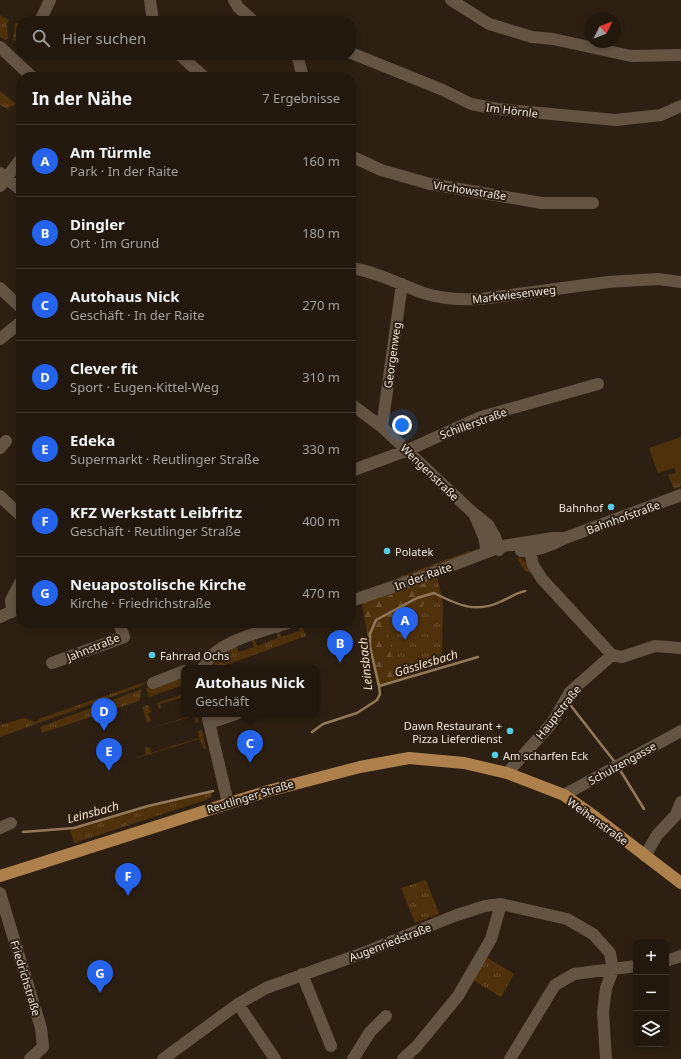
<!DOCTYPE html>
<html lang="de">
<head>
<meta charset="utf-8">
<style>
  body { margin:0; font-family:"Noto Sans",sans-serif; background:#2a2117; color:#f1f3f6 }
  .controls { position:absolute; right:12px; bottom:12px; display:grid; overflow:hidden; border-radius:8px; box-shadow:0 2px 6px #0003 }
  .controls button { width:36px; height:36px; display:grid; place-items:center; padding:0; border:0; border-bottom:1px solid #3f372e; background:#22180e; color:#f1f3f6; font:20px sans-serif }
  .compass { position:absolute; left:585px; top:12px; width:36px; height:36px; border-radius:50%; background:#22180e; box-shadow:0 2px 6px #0003; rotate:48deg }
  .you { position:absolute; left:402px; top:425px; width:14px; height:14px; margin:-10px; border:3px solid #fff; border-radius:50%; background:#1a73e8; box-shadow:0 0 0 6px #1a73e833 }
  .badge { display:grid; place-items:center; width:26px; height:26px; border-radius:50%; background:#2563eb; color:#fff; font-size:13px; font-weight:700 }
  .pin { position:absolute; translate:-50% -33px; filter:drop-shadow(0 1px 2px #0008) }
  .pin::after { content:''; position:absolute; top:21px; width:14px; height:12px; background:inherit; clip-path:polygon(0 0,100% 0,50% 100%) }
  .popup { position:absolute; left:181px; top:665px; width:138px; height:52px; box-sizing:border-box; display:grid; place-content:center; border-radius:8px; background:#22180e; filter:drop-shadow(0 1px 3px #0005); font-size:13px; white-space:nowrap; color:#a2a09e }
  .popup b { font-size:15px; color:#f1f3f6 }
  .popup::after { content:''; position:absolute; left:50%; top:100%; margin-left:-8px; border:8px solid transparent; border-top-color:#22180e }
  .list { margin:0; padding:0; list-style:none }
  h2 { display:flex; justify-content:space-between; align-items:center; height:52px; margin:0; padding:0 16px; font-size:17px }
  h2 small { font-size:13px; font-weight:400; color:#a2a09e }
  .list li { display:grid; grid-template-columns:26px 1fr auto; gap:12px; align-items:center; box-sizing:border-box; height:72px; padding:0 16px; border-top:1px solid #3f372e }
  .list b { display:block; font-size:15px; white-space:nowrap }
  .list p { margin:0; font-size:13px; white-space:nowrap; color:#a2a09e }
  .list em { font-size:13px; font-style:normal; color:#a2a09e }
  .icon { flex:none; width:22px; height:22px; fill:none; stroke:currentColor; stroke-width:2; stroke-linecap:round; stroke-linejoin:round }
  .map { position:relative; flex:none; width:681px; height:1059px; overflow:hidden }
  .search { position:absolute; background:#22180e; box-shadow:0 2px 6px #0003; left:16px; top:16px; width:340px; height:44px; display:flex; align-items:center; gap:10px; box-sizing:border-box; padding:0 14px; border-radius:16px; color:#a2a09e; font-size:15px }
  .panel { position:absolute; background:#22180e; box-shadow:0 2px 6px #0003; left:16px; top:72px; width:340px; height:556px; border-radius:16px }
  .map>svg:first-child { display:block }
  .grass { fill:url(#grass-tufts) }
  .forest { fill:url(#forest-firs) }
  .garden { fill:#4f310c }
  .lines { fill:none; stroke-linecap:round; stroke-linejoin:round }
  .stream { stroke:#947959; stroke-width:2.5 }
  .minor { stroke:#635444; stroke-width:12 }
  .major { stroke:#ae804b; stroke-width:12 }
  .poi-dot { fill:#57c9e2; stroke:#2d2012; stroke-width:1.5 }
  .labels { text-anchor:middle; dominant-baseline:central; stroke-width:4; stroke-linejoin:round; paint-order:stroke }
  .street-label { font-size:11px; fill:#ede4db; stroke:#2d2012 }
  .poi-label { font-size:11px; fill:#ede4db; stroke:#2d2012; text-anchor:start }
  .water-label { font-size:12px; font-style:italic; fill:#f6dfc6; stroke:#2d2012 }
</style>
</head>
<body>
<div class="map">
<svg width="681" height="1059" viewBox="0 0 681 1059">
  <defs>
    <pattern id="grass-tufts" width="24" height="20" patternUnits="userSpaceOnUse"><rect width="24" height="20" fill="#4f310c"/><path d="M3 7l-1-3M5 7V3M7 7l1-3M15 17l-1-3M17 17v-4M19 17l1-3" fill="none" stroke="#694f2f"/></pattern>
    <pattern id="forest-firs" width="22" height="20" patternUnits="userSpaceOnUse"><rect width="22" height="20" fill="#4f310c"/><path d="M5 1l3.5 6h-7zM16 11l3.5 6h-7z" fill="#694f2f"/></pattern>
  </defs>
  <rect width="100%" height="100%" fill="#2d2012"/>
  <!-- grass -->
  <path class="grass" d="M0 15 9 20 7 24 8 39 5 40 0 37Z
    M15 23 21 24V46L19 45V42L13 40Z
    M0 91 16 104 7 109 0 105Z
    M676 473 679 480H681V486L674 489 668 475Z
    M469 551 472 552 398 580 397 578Z
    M519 556 527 564 531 572 525 571 518 560Z
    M437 577 443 602 442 651 444 664 377 685 362 602Z
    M301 624 306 636 218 668H209L215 659 236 646 239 652 254 647 252 641 255 640 257 646 278 638 276 632H279L281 637 300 631 299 625Z
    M148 681 139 687 0 737V725L24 718 36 722 41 718Z
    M142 689 139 701 42 733 40 727Z
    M184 694V697L160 704 161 708 159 709 157 703Z
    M148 705 151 712 148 713 151 721 147 723 142 707Z
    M197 714 199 722 196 723 194 716 148 729Z
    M202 730 206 749H204L199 739 134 759 146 754 145 748 149 747 151 753 199 738 198 731Z
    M212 792 211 797 206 800 74 843 70 830 149 807Z
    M426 880 439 914 415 923 401 888Z
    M486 957 514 974 501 997 473 980Z"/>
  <!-- forest -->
  <path class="forest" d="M434 580 422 608 389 628 388 635 393 665 397 669 404 670 443 658 444 664 377 685 362 605Z"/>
  <!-- garden -->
  <path class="garden" d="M681 437V480L679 481 674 468 658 473 649 448Z
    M182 675 184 685 149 697 146 688Z"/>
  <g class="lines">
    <!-- stream -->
    <path class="stream" d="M379 686 478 657
      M568 702 614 761
      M312 732 323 724 357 713 377 700 380 694 379 686 370 647V634L376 620 417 598 434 593C458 605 476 614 502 601 511 597 516 593 525 591
      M620 770 644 809
      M23 832 74 828 148 806 213 791"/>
    <!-- minor -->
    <path class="minor" d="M150 0 153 21
      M234 0 238 7 253 21
      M451 0 489 24 532 37 553 39 631 56 681 55
      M40 21 50 0
      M0 47 32 77
      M351 53 443 90 471 104 498 109 616 120 661 115 681 106
      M180 55 204 77
      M297 55 303 77
      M351 156 381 170 430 184 542 203H593
      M0 173 21 190
      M0 186 21 159
      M351 268C377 272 399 284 423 293 442 299 461 300 481 299L608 282 658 279 681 282
      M0 288 21 308
      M0 339 21 322
      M351 404 382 427 471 511 488 525 495 537 499 550
      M382 427 402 284
      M0 448 6 441
      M351 471 408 450 481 417 598 384
      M0 496 21 516
      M475 516 484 537 487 552
      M528 543 533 565 542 579 612 655 622 657 655 646 681 648
      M521 551C538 551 551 546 565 538L681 495
      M351 601 422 577 503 546 553 538H565
      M12 612 11 600 21 581
      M0 617 21 607
      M52 663 124 637 119 623
      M203 668C215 641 261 632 288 623
      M153 683 184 671
      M207 714 228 803
      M209 723 236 714
      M507 773 552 723 570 692 612 655
      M564 795 681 731
      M0 828 11 823
      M645 856 657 835 676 815 681 802
      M0 893 41 1028 43 1047 30 1059
      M666 961 681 956
      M302 974 331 1046
      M238 1004 275 1059
      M163 1059 238 1004 266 988 366 952 454 916 485 906 501 904 567 919 593 934 610 953 613 970 606 988 603 1012 606 1059
      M353 1059 370 1032 386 1016
      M403 1059 417 1046 458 996 491 939 501 904
      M510 1059 555 985 574 974 636 966"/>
    <!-- major -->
    <path class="major" d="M0 876 268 791 360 767 409 758 464 763 507 773 564 795 595 817 681 883"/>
  </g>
  <!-- markers -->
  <g class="poi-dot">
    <circle cx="611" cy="507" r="4"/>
    <circle cx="387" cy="551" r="4"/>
    <circle cx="152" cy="655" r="4"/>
    <circle cx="510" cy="731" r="4"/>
    <circle cx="495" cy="755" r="4"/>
  </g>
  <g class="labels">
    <!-- street labels -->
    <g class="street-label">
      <text transform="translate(512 110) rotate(7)">Im Hörnle</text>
      <text transform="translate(470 190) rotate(9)">Virchowstraße</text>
      <text transform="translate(514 294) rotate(-7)">Markwiesenweg</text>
      <text transform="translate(392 355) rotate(-82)">Georgenweg</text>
      <text transform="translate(473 423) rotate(-20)">Schillerstraße</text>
      <text transform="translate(430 472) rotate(44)">Wengenstraße</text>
      <text transform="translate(623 517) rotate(-20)">Bahnhofstraße</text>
      <text transform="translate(423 576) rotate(-20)">In der Raite</text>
      <text transform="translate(93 647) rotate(-22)">Jahnstraße</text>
      <text transform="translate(558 712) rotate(-52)">Hauptstraße</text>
      <text transform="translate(622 763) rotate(-29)">Schulzengasse</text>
      <text transform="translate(250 796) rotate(-17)">Reutlinger Straße</text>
      <text transform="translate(598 821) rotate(36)">Weihenstraße</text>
      <text transform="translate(390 942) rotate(-21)">Augenriedstraße</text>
      <text transform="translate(26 978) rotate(73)">Friedrichstraße</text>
    </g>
    <!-- poi labels -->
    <g class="poi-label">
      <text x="603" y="507" text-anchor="end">Bahnhof</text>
      <text x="395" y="551">Polatek</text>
      <text x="160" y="655">Fahrrad Ochs</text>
      <text x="502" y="725" text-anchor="end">Dawn Restaurant +<tspan x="502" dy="13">Pizza Lieferdienst</tspan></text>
      <text x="503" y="755">Am scharfen Eck</text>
    </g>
    <!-- water labels -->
    <g class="water-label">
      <text transform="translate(426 663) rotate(-17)">Gässlesbach</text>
      <text transform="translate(365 664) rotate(-96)">Leinsbach</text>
      <text transform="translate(93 812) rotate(-15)">Leinsbach</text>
    </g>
  </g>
</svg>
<div class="controls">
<button>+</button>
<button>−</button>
<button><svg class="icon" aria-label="layers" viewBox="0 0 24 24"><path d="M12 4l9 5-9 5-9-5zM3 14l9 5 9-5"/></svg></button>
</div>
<svg class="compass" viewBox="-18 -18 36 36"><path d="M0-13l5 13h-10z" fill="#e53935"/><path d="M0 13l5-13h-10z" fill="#a2a09e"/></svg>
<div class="you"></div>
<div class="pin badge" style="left:405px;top:640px">A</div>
<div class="pin badge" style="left:340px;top:663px">B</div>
<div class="pin badge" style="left:250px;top:763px">C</div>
<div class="popup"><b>Autohaus Nick</b>Geschäft</div>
<div class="pin badge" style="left:104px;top:731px">D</div>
<div class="pin badge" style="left:109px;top:771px">E</div>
<div class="pin badge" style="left:128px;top:896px">F</div>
<div class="pin badge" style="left:100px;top:993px">G</div>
<div class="search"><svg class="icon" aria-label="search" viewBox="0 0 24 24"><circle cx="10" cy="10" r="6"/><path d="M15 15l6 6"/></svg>Hier suchen</div>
<section class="panel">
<h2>In der Nähe<small>7 Ergebnisse</small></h2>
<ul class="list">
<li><span class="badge">A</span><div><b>Am Türmle</b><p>Park · In der Raite</p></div><em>160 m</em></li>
<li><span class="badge">B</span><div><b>Dingler</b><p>Ort · Im Grund</p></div><em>180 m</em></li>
<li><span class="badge">C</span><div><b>Autohaus Nick</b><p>Geschäft · In der Raite</p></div><em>270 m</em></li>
<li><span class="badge">D</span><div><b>Clever fit</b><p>Sport · Eugen-Kittel-Weg</p></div><em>310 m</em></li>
<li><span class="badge">E</span><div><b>Edeka</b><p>Supermarkt · Reutlinger Straße</p></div><em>330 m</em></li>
<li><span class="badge">F</span><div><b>KFZ Werkstatt Leibfritz</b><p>Geschäft · Reutlinger Straße</p></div><em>400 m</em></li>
<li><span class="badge">G</span><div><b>Neuapostolische Kirche</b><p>Kirche · Friedrichstraße</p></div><em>470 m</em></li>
</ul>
</section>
</div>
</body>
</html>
